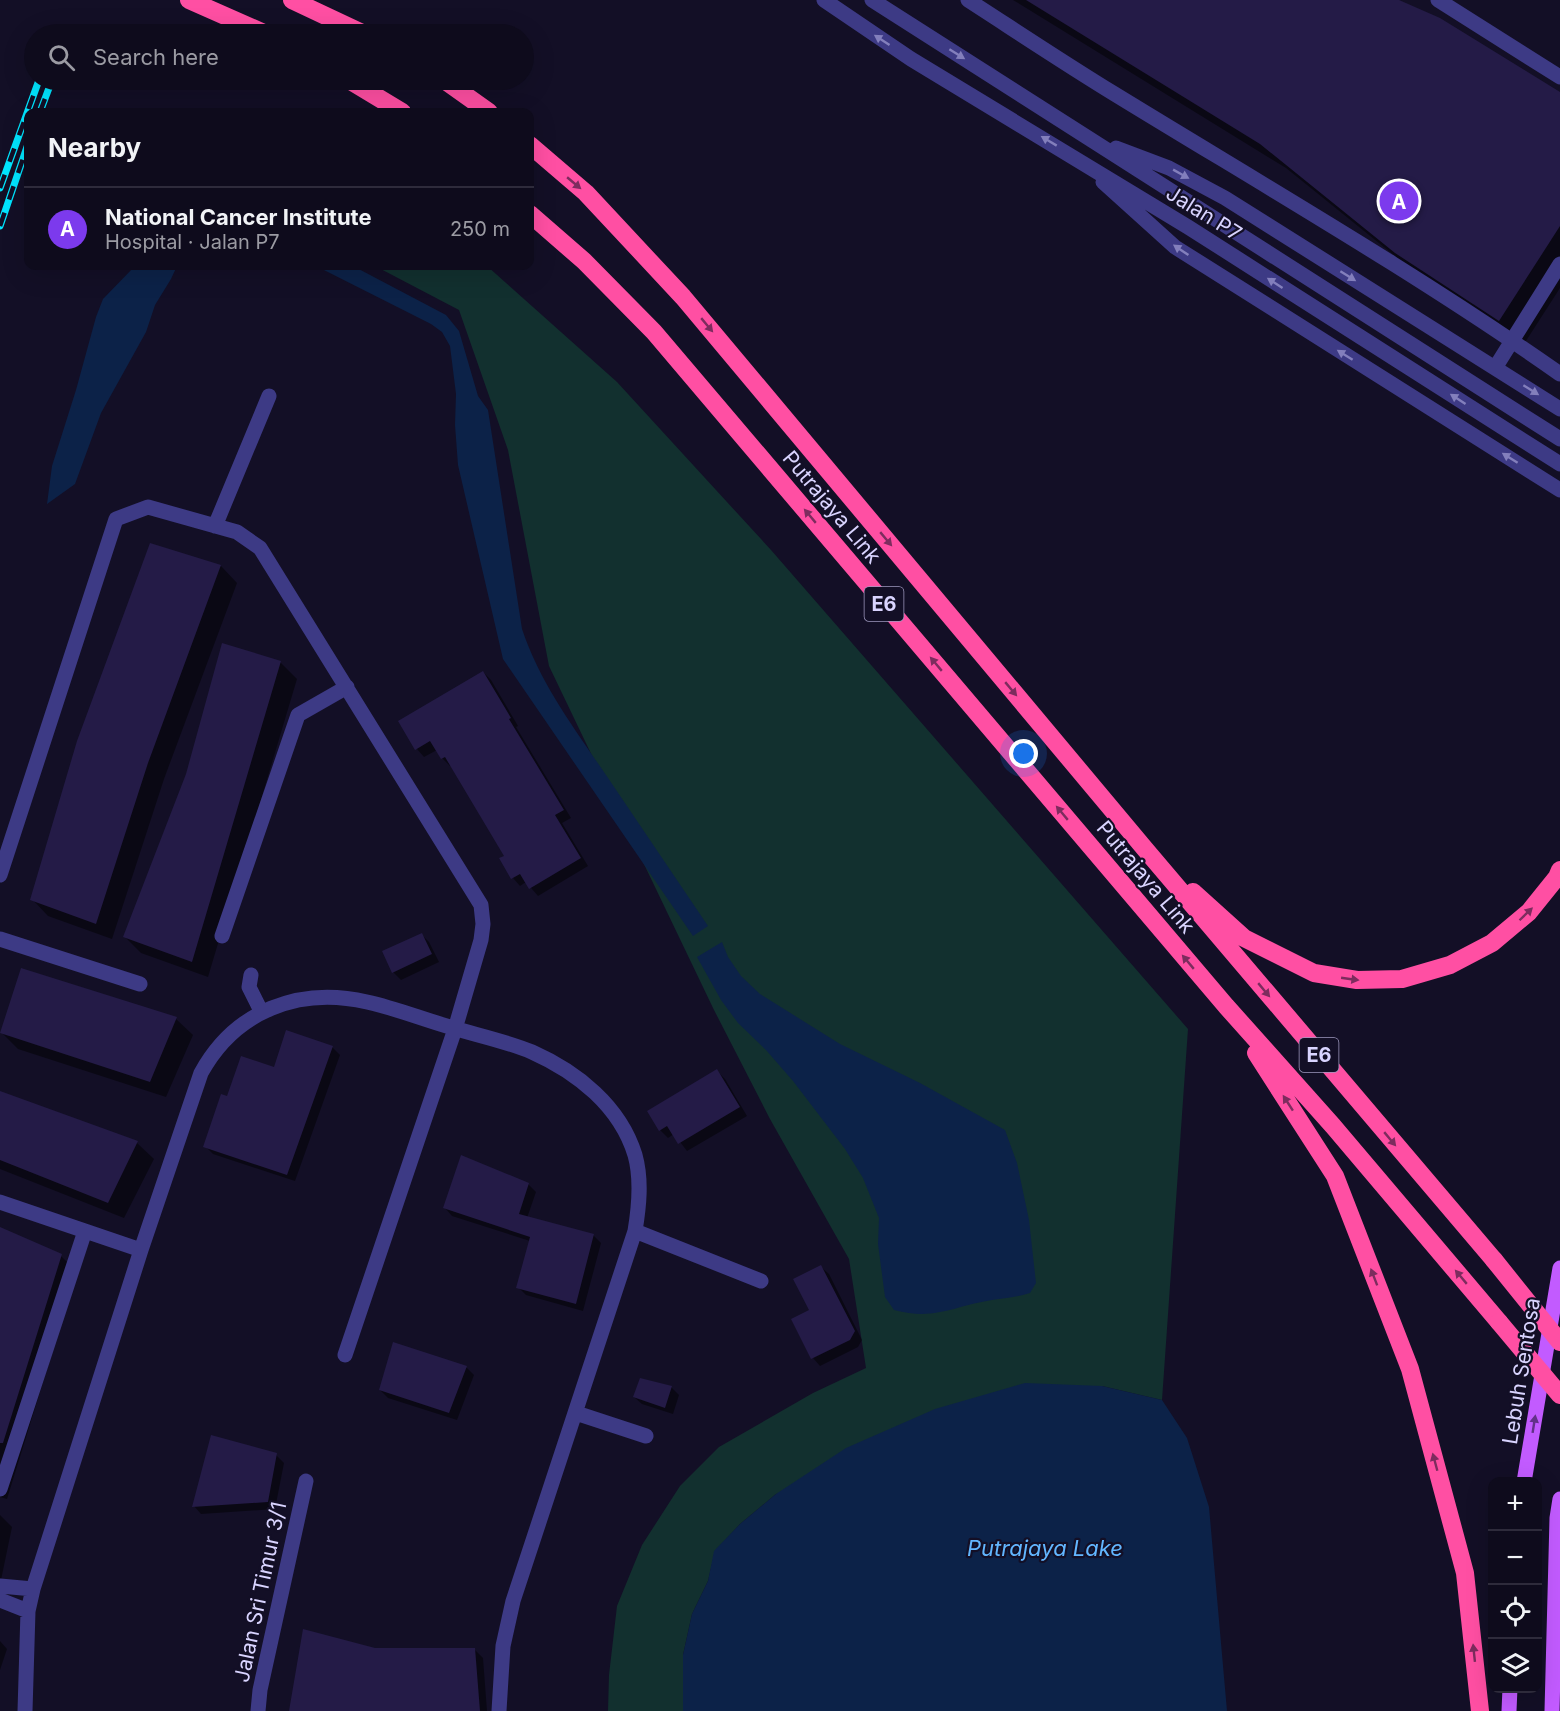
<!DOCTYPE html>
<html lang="en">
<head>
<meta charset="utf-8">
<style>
  body { margin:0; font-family:Inter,sans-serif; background:#171425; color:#f1f3f6 }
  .controls { position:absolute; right:18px; bottom:18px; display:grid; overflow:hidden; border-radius:12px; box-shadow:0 6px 24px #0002 }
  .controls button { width:54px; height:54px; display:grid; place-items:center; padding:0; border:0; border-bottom:2px solid #2e2b3b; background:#0e0b1c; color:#f1f3f6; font:30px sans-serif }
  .you { position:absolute; left:1024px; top:754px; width:21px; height:21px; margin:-15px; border:4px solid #fff; border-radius:50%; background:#1a73e8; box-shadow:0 0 0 9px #1a73e833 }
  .badge { display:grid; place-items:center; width:39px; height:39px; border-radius:50%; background:#7c3aed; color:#fff; font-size:20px; font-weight:700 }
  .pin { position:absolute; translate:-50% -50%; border:3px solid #fff; box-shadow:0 2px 6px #0006 }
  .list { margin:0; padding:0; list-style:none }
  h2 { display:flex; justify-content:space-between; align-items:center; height:78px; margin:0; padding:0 24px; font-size:26px }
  h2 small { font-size:20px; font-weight:400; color:#9b9ba3 }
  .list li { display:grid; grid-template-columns:39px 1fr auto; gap:18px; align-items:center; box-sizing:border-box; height:84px; padding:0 24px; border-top:2px solid #2e2b3b }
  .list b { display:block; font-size:22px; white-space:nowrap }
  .list p { margin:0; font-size:20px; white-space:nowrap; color:#9b9ba3 }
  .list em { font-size:20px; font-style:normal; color:#9b9ba3 }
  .icon { flex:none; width:33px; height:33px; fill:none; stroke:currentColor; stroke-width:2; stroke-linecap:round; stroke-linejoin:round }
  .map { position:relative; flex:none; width:1560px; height:1711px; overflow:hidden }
  .search { position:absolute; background:#0e0b1c; box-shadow:0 6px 24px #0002; left:24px; top:24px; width:510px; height:66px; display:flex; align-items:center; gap:15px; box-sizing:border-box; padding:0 21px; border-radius:33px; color:#9b9ba3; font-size:22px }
  .panel { position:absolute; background:#0e0b1c; box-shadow:0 6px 24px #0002; left:24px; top:108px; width:510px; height:162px; border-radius:12px }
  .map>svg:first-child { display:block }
  .green { fill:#12302f }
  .water { fill:#0c2248 }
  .shadow { fill:#0007 }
  .building { fill:#241b47 }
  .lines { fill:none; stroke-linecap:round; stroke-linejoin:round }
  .minor { stroke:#3d3a85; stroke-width:15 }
  .major { stroke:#c25bff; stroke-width:15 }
  .highway { stroke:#ff4fa3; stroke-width:18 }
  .rail-casing { stroke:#00e5ff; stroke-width:7 }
  .rail { stroke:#130f26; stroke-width:4.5; stroke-dasharray:14; stroke-linecap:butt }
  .highway-bridge { stroke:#ff4fa3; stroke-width:18 }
  .oneway { fill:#837fbc }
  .oneway2 { fill:#7d2c5e }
  .oneway3 { fill:#623188 }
  .labels { text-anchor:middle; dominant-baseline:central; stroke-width:4.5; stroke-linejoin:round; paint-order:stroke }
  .shield { fill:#130f26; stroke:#9e99be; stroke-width:1.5 }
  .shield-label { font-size:20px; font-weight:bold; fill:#d9d4ff }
  .street-label { font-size:21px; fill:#d9d4ff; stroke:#130f26 }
  .water-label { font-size:22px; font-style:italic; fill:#62b6ff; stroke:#130f26 }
</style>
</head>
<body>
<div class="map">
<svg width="1560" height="1711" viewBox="0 0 1560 1711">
  <rect width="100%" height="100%" fill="#130f26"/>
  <!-- green -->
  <path class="green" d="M375 266H487L617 382 771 550 1188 1029 1162 1400 1102 1386 776 1494 740 1524 715 1551 708 1581 692 1614 683 1655V1711H608L609 1675 617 1606 642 1545 680 1486 719 1447 813 1393 866 1368 849 1259 770 1119 714 1010 549 666 508 450 459 310Z"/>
  <!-- water -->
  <path class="water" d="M135 266H177L171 279 155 305 146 332 101 413 75 484 47 504 52 466 76 390 96 317 103 299Z
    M316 266H353L446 315 459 331 478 396 488 410 522 629C540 683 574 728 606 775 640 825 674 876 708 926L693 936 503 659 458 465 455 425 456 394 450 346 442 332 431 324Z
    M722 942 728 957 741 976 760 994 840 1044 920 1083 1005 1130 1017 1163 1029 1220 1036 1283 1030 1293C1017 1297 1005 1298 992 1300 953 1306 935 1321 894 1310L885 1297 878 1244 879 1218 863 1178 845 1149 793 1081 766 1050 738 1023 721 1000 697 957Z
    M1025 1383 1102 1386 1162 1400 1187 1438 1209 1507 1227 1711H683V1655L692 1614 708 1581 714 1551 740 1524 776 1494 846 1448 935 1409Z"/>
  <!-- shadow -->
  <path class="shadow" d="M1013 0H1396L1560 94V288L1524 344 1421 277 1286 168Z
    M151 545 221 566 237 583 164 779 112 939 48 916 32 899Z
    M280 662 297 679 208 977 141 953 125 937Z
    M483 672 491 680 518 726 516 727 571 818 562 823 588 866 538 896 526 882 520 886 513 878 506 856 452 765 450 766 442 758 437 750 424 757 417 749 400 721Z
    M421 934 429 942 439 962 401 980 393 972Z
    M22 970 176 1019 193 1035 166 1097 18 1049 2 1033Z
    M332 1047 340 1055 295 1181 213 1154 205 1146 228 1098 275 1069Z
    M717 1071 725 1079 747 1116 687 1151 674 1134 668 1138 660 1130Z
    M0 1093 137 1143 154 1159 124 1218 0 1169Z
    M528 1184 536 1192 527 1218 593 1235 601 1243 583 1311 526 1295 518 1287 530 1241 452 1216 445 1208Z
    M0 1229 61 1256 77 1272 7 1499 0 1497Z
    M821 1267 829 1274 862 1340 858 1347 820 1366 813 1358 811 1311Z
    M394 1344 467 1368 474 1375 457 1420 388 1398 380 1390Z
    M671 1387 679 1395 673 1414 642 1404 634 1397Z
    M276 1455 284 1463 275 1509 201 1514 194 1506Z
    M0 1515 12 1527 1 1580H0Z
    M0 1641 7 1649 0 1670Z
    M374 1650H475L483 1658 487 1711H290Z"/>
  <!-- building -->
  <path class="building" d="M1026 0H1399L1440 18 1560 92V226L1499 321 1395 253 1260 144Z
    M150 543 221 565 148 763 96 924 30 900 77 741Z
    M222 643 281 661 192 962 123 937 186 774Z
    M483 671 511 718 509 719 564 810 555 815 581 858 529 889 520 874 511 879 499 858 504 856 445 757 441 759 430 741 415 750 398 721Z
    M422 933 432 954 392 973 382 951Z
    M21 968 177 1017 150 1082 0 1033Z
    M286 1030 333 1046 287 1175 203 1147 221 1094 227 1096 241 1056 274 1067Z
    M717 1069 740 1107 678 1144 667 1126 659 1131 647 1111Z
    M0 1091 138 1141 108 1203 0 1160Z
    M461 1155 529 1183 519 1214 594 1234 576 1304 516 1288 530 1237 443 1208Z
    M0 1227 62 1254 3 1443H0Z
    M821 1265 855 1331 850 1340 811 1359 791 1319 809 1310 793 1279Z
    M393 1342 467 1366 449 1413 379 1390Z
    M640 1378 672 1386 665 1408 633 1397Z
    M211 1435 277 1453 268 1502 192 1507Z
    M303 1629 375 1648H475L480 1711H289Z"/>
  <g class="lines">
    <!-- minor -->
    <path class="minor" d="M824 0 911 59 1188 227 1560 464
      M872 0 1560 439
      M968 0C1016 31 1064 63 1113 93 1263 185 1416 273 1560 374
      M1438 0 1560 77
      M1116 148 1169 168 1225 198 1560 409
      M1103 182 1175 247 1560 490
      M1495 368 1560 264
      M215 526 269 396
      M0 875 116 519 148 507 237 532 260 548 481 905 483 924 481 940 455 1029 345 1355
      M222 936 298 715 347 687
      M0 939 140 984
      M251 975 249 987 261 1011
      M0 1202 141 1250
      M635 1231 761 1281
      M576 1413 646 1436
      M0 1489 85 1231
      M0 1586 33 1589
      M0 1600 28 1611
      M25 1711 28 1611 33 1589 141 1250 201 1073C235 1011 299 986 367 1002 395 1008 422 1019 450 1027 476 1035 506 1041 532 1052 577 1072 620 1106 635 1155 642 1180 639 1207 635 1231L513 1601 503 1646 499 1711
      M258 1711 260 1690 306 1481"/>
    <!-- major -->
    <path class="major" d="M1524 1482 1560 1268
      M1509 1711 1510 1688
      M1552 1711 1557 1518 1560 1499"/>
    <!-- highway -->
    <path class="highway" d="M189 0 266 34
      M292 0 364 34
      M349 80 402 112
      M444 80 489 112
      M530 145 586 193 683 297 1145 849 1494 1260
      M530 214 584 261 654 332 1226 1006 1333 1126 1499 1322
      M1193 892 1244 938 1314 973 1357 980 1402 979 1450 965 1492 943 1529 912 1557 877 1560 870
      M1256 1053 1335 1176 1410 1369 1465 1573 1480 1711"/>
    <!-- rail casing -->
    <g class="rail-casing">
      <path id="rail" d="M40 112 52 80
        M0 188 39 80
        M0 226 28 144"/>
    </g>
    <!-- rail -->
    <use href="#rail" class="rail"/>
    <!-- highway-bridge -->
    <path class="highway-bridge" d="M1494 1260 1560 1342
      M1499 1322 1560 1395"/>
  </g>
  <!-- one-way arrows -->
  <defs><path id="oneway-solid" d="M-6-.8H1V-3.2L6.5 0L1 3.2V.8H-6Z" transform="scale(1.5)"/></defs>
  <g class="oneway">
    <use href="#oneway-solid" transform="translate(882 40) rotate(-147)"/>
    <use href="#oneway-solid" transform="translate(957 54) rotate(32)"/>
    <use href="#oneway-solid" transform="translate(1049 141) rotate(-149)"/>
    <use href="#oneway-solid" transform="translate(1181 174) rotate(29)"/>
    <use href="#oneway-solid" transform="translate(1181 250) rotate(-146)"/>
    <use href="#oneway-solid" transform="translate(1348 276) rotate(32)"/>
    <use href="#oneway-solid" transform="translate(1275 283) rotate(-147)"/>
    <use href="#oneway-solid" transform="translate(1345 355) rotate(-148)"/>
    <use href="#oneway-solid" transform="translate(1531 390) rotate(32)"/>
    <use href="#oneway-solid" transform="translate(1458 399) rotate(-147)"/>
    <use href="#oneway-solid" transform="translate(1510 458) rotate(-148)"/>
  </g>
  <g class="oneway2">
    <use href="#oneway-solid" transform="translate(574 183) rotate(40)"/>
    <use href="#oneway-solid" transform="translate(707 325) rotate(50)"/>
    <use href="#oneway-solid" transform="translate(810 516) rotate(-130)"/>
    <use href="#oneway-solid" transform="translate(886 539) rotate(50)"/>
    <use href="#oneway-solid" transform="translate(936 664) rotate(-130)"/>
    <use href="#oneway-solid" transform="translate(1011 689) rotate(50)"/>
    <use href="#oneway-solid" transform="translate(1062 813) rotate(-130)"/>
    <use href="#oneway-solid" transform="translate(1526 914) rotate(-44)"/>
    <use href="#oneway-solid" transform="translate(1188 962) rotate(-130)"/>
    <use href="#oneway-solid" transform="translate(1350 979) rotate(8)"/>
    <use href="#oneway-solid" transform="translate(1264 990) rotate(50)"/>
    <use href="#oneway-solid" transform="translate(1288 1103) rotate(-123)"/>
    <use href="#oneway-solid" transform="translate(1390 1139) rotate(50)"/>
    <use href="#oneway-solid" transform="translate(1374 1277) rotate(-111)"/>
    <use href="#oneway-solid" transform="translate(1461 1277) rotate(-130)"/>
    <use href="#oneway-solid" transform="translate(1435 1462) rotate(-105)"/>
    <use href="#oneway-solid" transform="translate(1474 1653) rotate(-96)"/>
  </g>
  <use class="oneway3" href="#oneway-solid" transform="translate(1534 1424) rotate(-81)"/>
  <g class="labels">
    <!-- shield labels -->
    <g class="shield">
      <rect x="864.5" y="587" width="39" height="34" rx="4.5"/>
      <rect x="1299.5" y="1038" width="39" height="34" rx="4.5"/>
    </g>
    <g class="shield-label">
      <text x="884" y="604">E6</text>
      <text x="1319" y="1055">E6</text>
    </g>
    <!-- street labels -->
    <g class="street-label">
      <text transform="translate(1204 213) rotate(32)">Jalan P7</text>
      <text transform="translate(832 507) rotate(50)">Putrajaya Link</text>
      <text transform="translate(1146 877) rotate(50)">Putrajaya Link</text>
      <text transform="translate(1521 1371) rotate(-81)">Lebuh Sentosa</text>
      <text transform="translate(260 1592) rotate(-78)">Jalan Sri Timur 3/1</text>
    </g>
    <!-- water labels -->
    <g class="water-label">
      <text x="1045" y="1548">Putrajaya Lake</text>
    </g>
  </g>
</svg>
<div class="controls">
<button>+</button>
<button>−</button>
<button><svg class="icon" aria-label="locate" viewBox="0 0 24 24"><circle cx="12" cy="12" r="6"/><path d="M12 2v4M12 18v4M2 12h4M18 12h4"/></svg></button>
<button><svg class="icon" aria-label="layers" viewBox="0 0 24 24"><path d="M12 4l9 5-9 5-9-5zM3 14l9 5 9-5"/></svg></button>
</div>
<div class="you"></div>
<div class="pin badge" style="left:1399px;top:201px">A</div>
<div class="search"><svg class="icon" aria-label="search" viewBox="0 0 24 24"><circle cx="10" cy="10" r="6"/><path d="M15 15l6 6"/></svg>Search here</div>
<section class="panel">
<h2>Nearby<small></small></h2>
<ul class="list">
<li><span class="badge">A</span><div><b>National Cancer Institute</b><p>Hospital · Jalan P7</p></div><em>250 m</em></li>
</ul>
</section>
</div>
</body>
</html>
